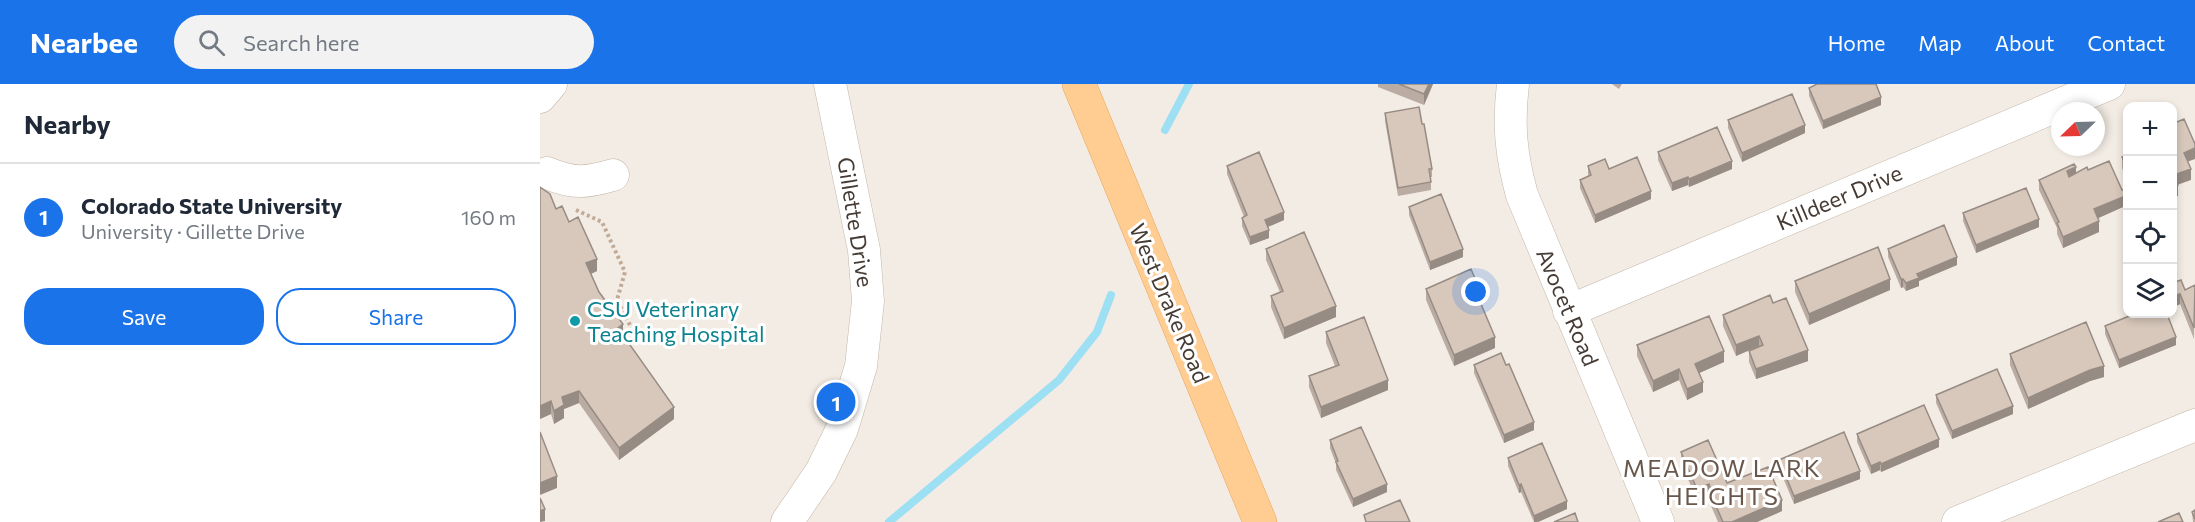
<!DOCTYPE html>
<html lang="en">
<head>
<meta charset="utf-8">
<style>
  body { margin:0; font-family:Commissioner,sans-serif; background:#f2f2f3; color:#1f2937 }
  .controls { position:absolute; right:18px; top:18px; display:grid; overflow:hidden; border-radius:12px; box-shadow:0 3px 9px #0003 }
  .controls button { width:54px; height:54px; display:grid; place-items:center; padding:0; border:0; border-bottom:2px solid #e0e1e3; background:#fff; color:#1f2937; font:30px sans-serif }
  .compass { position:absolute; left:1511px; top:18px; width:54px; height:54px; border-radius:50%; background:#fff; box-shadow:0 3px 9px #0003; rotate:247deg }
  .you { position:absolute; left:936px; top:208px; width:21px; height:21px; margin:-15px; border:4px solid #fff; border-radius:50%; background:#1a73e8; box-shadow:0 0 0 9px #1a73e833 }
  .badge { display:grid; place-items:center; width:39px; height:39px; border-radius:50%; background:#1a73e8; color:#fff; font-size:20px; font-weight:700 }
  .pin { position:absolute; translate:-50% -50%; border:3px solid #fff; box-shadow:0 2px 6px #0006 }
  .list { margin:0; padding:0; list-style:none }
  h2 { display:flex; justify-content:space-between; align-items:center; height:78px; margin:0; padding:0 24px; font-size:26px }
  h2 small { font-size:20px; font-weight:400; color:#747a83 }
  .list li { display:grid; grid-template-columns:39px 1fr auto; gap:18px; align-items:center; box-sizing:border-box; height:108px; padding:0 24px; border-top:2px solid #e0e1e3 }
  .list b { display:block; font-size:22px; white-space:nowrap }
  .list p { margin:0; font-size:20px; white-space:nowrap; color:#747a83 }
  .list em { font-size:20px; font-style:normal; color:#747a83 }
  .actions { display:flex; gap:12px; padding:18px 24px }
  .actions a { flex:1; padding:14px 0; border:2px solid #1a73e8; border-radius:24px; text-align:center; font-size:21px; color:#1a73e8 }
  .actions .main { background:#1a73e8; color:#fff }
  .icon { flex:none; width:33px; height:33px; fill:none; stroke:currentColor; stroke-width:2; stroke-linecap:round; stroke-linejoin:round }
  .map { position:relative; flex:none; width:1655px; height:438px; overflow:hidden }
  header { display:flex; align-items:center; gap:36px; box-sizing:border-box; height:84px; padding:0 30px; background:#1a73e8; color:#fff }
  header strong { font-size:28px }
  nav { display:flex; gap:33px; margin-inline-start:auto; font-size:21px }
  .search { width:420px; height:54px; background:#f2f2f3; display:flex; align-items:center; gap:15px; box-sizing:border-box; padding:0 21px; border-radius:33px; color:#747a83; font-size:22px }
  main { display:flex }
  aside { flex:1; background:#fff }
  .map>svg:first-child { display:block }
  .lines { fill:none; stroke-linecap:round; stroke-linejoin:round }
  .stream { stroke:#9ddff3; stroke-width:8 }
  .minor-casing { stroke:#c2b5a9; stroke-width:33 }
  .major-casing { stroke:#e9a65d; stroke-width:34 }
  .path { stroke:#c1ab97; stroke-width:4; stroke-dasharray:3 3; stroke-linecap:butt }
  .minor { stroke:#fff; stroke-width:32 }
  .major { stroke:#ffcc91; stroke-width:33 }
  .wall { fill:#baaca2 }
  .shaded-wall { fill:#978c84 }
  .building { fill:#d8c8bc; stroke:#978c84; stroke-width:1.5 }
  .culture-dot { fill:#0f9aa8; stroke:#fff; stroke-width:2 }
  .labels { text-anchor:middle; dominant-baseline:central; stroke-width:6; stroke-linejoin:round; paint-order:stroke }
  .street-label { font-size:22px; fill:#453b34; stroke:#fff }
  .culture-label { font-size:22px; fill:#0d838f; stroke:#fff; text-anchor:start }
  .neighbourhood-label { font-size:24px; letter-spacing:1.5px; fill:#69574b; stroke:#fff }
</style>
</head>
<body>
<header>
<strong>Nearbee</strong>
<div class="search"><svg class="icon" aria-label="search" viewBox="0 0 24 24"><circle cx="10" cy="10" r="6"/><path d="M15 15l6 6"/></svg>Search here</div>
<nav><a>Home</a><a>Map</a><a>About</a><a>Contact</a></nav>
</header>
<main>
<aside>
<h2>Nearby<small></small></h2>
<ul class="list">
<li><span class="badge">1</span><div><b>Colorado State University</b><p>University · Gillette Drive</p></div><em>160 m</em></li>
</ul>
<div class="actions"><a class="main">Save</a><a>Share</a></div>
</aside>
<div class="map">
<svg width="1655" height="438" viewBox="0 0 1655 438">
  <rect width="100%" height="100%" fill="#f3ece4"/>
  <g class="lines">
    <!-- stream -->
    <path class="stream" d="M625 46 649 0
      M349 438 519 296 557 248 571 211"/>
    <!-- minor casing -->
    <g class="minor-casing">
      <path id="minor" d="M973 0C968 41 971 71 982 111L1118 438
        M0 13 11 0
        M7 89C33 100 46 99 73 91
        M1029 227 1569 0
        M247 438 281 388 302 345 321 282 328 217 324 166 290 0
        M1418 438 1655 341"/>
    </g>
    <!-- major casing -->
    <g class="major-casing">
      <path id="major" d="M539 0 720 438"/>
    </g>
    <!-- path -->
    <path class="path" d="M36 126 62 138 85 188 77 216 91 243"/>
    <!-- minor -->
    <use href="#minor" class="minor"/>
    <!-- major -->
    <use href="#major" class="major"/>
  </g>
  <!-- wall -->
  <path class="wall" d="M838 0H893L884 21 838 3Z
    M1072 0H1082L1079 5Z
    M1269 4 1341 21 1283 45 1269 12Z
    M845 29 882 40 892 85V93H891V106L858 112 845 37Z
    M1188 36 1265 49 1202 78 1188 44Z
    M1118 68 1192 85 1149 103 1148 101 1132 107 1118 76Z
    M1587 71V97L1582 84V73Z
    M687 82 744 136 728 143 729 154 710 161 702 142V134L704 133 687 90Z
    M1048 82 1069 85 1111 115 1055 139 1040 104V96L1048 92Z
    M1548 86 1582 106 1587 104V128L1585 129 1583 123 1558 134 1559 148 1523 164 1517 150V144L1499 106V96L1536 89Z
    M869 123 923 173 890 186 869 131Z
    M16 125 29 138 57 187 51 190 59 208 83 250 134 335 79 376 39 319 24 325V334L14 340 11 330 0 335Z
    M1423 129 1499 143 1436 169 1423 137Z
    M726 165 796 233 744 255 731 223V212L740 208 726 176Z
    M1348 165 1417 181 1379 197V202L1366 207 1363 203 1361 204 1348 173Z
    M1255 197 1350 206 1269 241 1255 208Z
    M1632 199 1645 206 1655 201 1654 255 1640 220 1636 222 1632 215Z
    M886 205 942 222 955 264 914 282 886 216Z
    M1183 231 1268 277 1216 295 1209 278V267L1219 262 1196 272 1183 242Z
    M1565 242 1636 261 1579 284 1565 250Z
    M786 248 848 306 781 334 769 303V292L795 282 786 259Z
    M1097 261 1184 278 1159 289 1163 308 1147 316 1139 296 1113 308 1097 272Z
    M1470 270 1564 293 1550 297 1488 325 1470 281Z
    M934 281H966L994 346 964 359 934 289Z
    M1396 311 1473 330 1412 355 1396 319Z
    M1317 350 1399 363 1341 388 1340 386 1331 390 1317 358Z
    M790 356 847 408 813 423 796 386V380L790 364Z
    M1141 368 1187 399 1242 427 1217 438H1178L1169 417V411L1157 416 1141 379Z
    M968 374 1027 425 998 438H994L981 408 979 409 968 382Z
    M1239 376 1320 395 1254 420 1239 384Z
    M1655 426V438H1653L1652 428Z"/>
  <!-- shaded-wall -->
  <path class="shaded-wall" d="M889 0H893L884 21V10Z
    M1341 13V21L1283 45V37Z
    M1265 41V49L1202 78V69Z
    M1655 64V75L1644 79V69Z
    M1192 77V85L1149 103V95Z
    M1536 83V94L1527 98V87Z
    M1651 85V96L1634 102V91Z
    M1148 93V101L1132 107V99Z
    M1638 101V112L1632 114V103Z
    M1111 107V115L1055 139V131Z
    M1583 113V123L1554 136V125Z
    M1587 117V128L1585 129V118Z
    M744 128V136L725 144V136Z
    M1499 135V143L1436 169V161Z
    M1559 137V148L1523 164V153Z
    M729 146V154L710 161V153Z
    M923 165V173L890 186V178Z
    M1417 173V181L1379 197V202L1366 207V199L1377 190Z
    M57 175V187L46 192V179Z
    M1350 195V206L1269 241V230Z
    M1361 195H1363V203L1361 204Z
    M1640 210V220L1636 222V211Z
    M942 211V222L938 213Z
    M796 222V233L744 255V244Z
    M83 240V253L78 244Z
    M1219 252V262L1196 272V261Z
    M955 253V264L914 282V271Z
    M1636 253V261L1579 284V276Z
    M1268 266V277L1216 295V285Z
    M1184 267V278L1155 291V280Z
    M1564 282V293L1550 297 1488 325V314L1550 286Z
    M1139 285V296L1113 308V297Z
    M848 296V306L781 334V323Z
    M1163 298V308L1147 316V305Z
    M39 307V319L24 325V334L14 340V327L22 313Z
    M11 317V330L0 335V322Z
    M1473 322V330L1412 355V347Z
    M134 323V335L79 376V364Z
    M994 338V346L964 359V351Z
    M1399 355V363L1341 388V380Z
    M1340 378V386L1331 390V382Z
    M1320 387V395L1254 420V412Z
    M17 392V404L0 411V399Z
    M847 400V408L813 423V415Z
    M981 400V408L979 409V401Z
    M1169 400V411L1157 416V405Z
    M1242 416V427L1217 438H1192Z
    M1027 417V425L998 438H994V432Z
    M5 425V437L0 438V427Z"/>
  <!-- building -->
  <path class="building" d="M859 0H889L884 10Z
    M1277 0H1336L1341 13 1283 37 1269 4Z
    M1252 10 1265 41 1202 69 1188 36Z
    M879 23 882 40H884L892 85H889L891 98 858 104 845 29Z
    M1644 35 1655 60V64L1644 69 1651 85 1634 91 1638 101 1632 103V40Z
    M1177 43 1192 77 1149 95 1148 93 1132 99 1118 68Z
    M719 68 744 128 725 136 729 146 710 153 702 134 707 131 687 82Z
    M1587 71V86L1582 73Z
    M1097 73 1111 107 1055 131 1040 96 1051 91 1048 82 1065 75 1069 85Z
    M1569 77 1582 106 1587 104V117L1585 118 1583 113 1554 125 1559 137 1523 153 1517 139 1519 138 1499 96 1534 80 1536 83 1527 87 1529 93 1547 83 1548 86Z
    M0 103 10 110 16 125 22 122 29 138 38 133 57 175 46 179 59 208 83 240 78 244 134 323 79 364 39 307 22 313 24 321 14 327 11 317 0 322Z
    M1486 104 1499 135 1436 161 1423 129Z
    M901 110 923 165 890 178 869 123Z
    M1404 141 1417 173 1377 190 1379 194 1366 199 1363 195H1361L1348 165Z
    M764 148 796 222 744 244 731 212 743 207 726 165Z
    M1338 163 1350 195 1269 230 1255 197Z
    M931 185 942 211 938 213 955 253 914 271 886 205Z
    M1641 196 1645 206 1655 201 1654 244 1640 210 1636 211 1632 204V199Z
    M1230 211 1233 219 1246 214 1268 266 1216 285 1209 267 1223 261 1219 252 1196 261 1183 231Z
    M1594 230H1627L1636 253 1579 276 1565 242Z
    M1169 232 1184 267 1155 280 1163 298 1147 305 1139 285 1113 297 1097 261Z
    M824 233 848 296 781 323 769 292 799 281 786 248Z
    M1546 238 1564 282 1550 286 1488 314 1470 270Z
    M961 269 966 281 969 280 994 338 964 351 934 281Z
    M1457 285 1473 322 1412 347 1396 311Z
    M1384 321 1399 355 1341 380 1340 378 1331 382 1317 350Z
    M821 343 847 400 813 415 796 378 798 377 790 356Z
    M0 348 17 392 0 399Z
    M1304 348 1320 387 1254 412 1239 376Z
    M1168 356 1187 399 1228 383 1242 416 1192 438H1183L1169 406H1171L1169 400 1157 405 1141 368Z
    M1002 359 1027 417 994 432 981 400 979 401 968 374Z
    M0 414 5 425 0 427Z
    M860 416 870 438H826L824 431Z
    M1655 426V435L1652 428Z
    M1035 429 1038 438H1014Z
    M1639 429 1643 438H1618Z"/>
  <!-- markers -->
  <circle class="culture-dot" cx="35" cy="237" r="6"/>
  <g class="labels">
    <!-- street labels -->
    <g class="street-label">
      <text transform="translate(1299 113) rotate(-23)">Killdeer Drive</text>
      <text transform="translate(316 138) rotate(81)">Gillette Drive</text>
      <text transform="translate(630 219) rotate(67)">West Drake Road</text>
      <text transform="translate(1028 223) rotate(67)">Avocet Road</text>
    </g>
    <!-- culture labels -->
    <g class="culture-label">
      <text x="47" y="224">CSU Veterinary<tspan x="47" dy="25">Teaching Hospital</tspan></text>
    </g>
    <!-- neighbourhood labels -->
    <g class="neighbourhood-label">
      <text x="1182" y="383">MEADOW LARK<tspan x="1182" dy="28">HEIGHTS</tspan></text>
    </g>
  </g>
</svg>
<div class="controls">
<button>+</button>
<button>−</button>
<button><svg class="icon" aria-label="locate" viewBox="0 0 24 24"><circle cx="12" cy="12" r="6"/><path d="M12 2v4M12 18v4M2 12h4M18 12h4"/></svg></button>
<button><svg class="icon" aria-label="layers" viewBox="0 0 24 24"><path d="M12 4l9 5-9 5-9-5zM3 14l9 5 9-5"/></svg></button>
</div>
<svg class="compass" viewBox="-18 -18 36 36"><path d="M0-13l5 13h-10z" fill="#e53935"/><path d="M0 13l5-13h-10z" fill="#747a83"/></svg>
<div class="you"></div>
<div class="pin badge" style="left:296px;top:318px">1</div>
</div>
</main>
</body>
</html>
